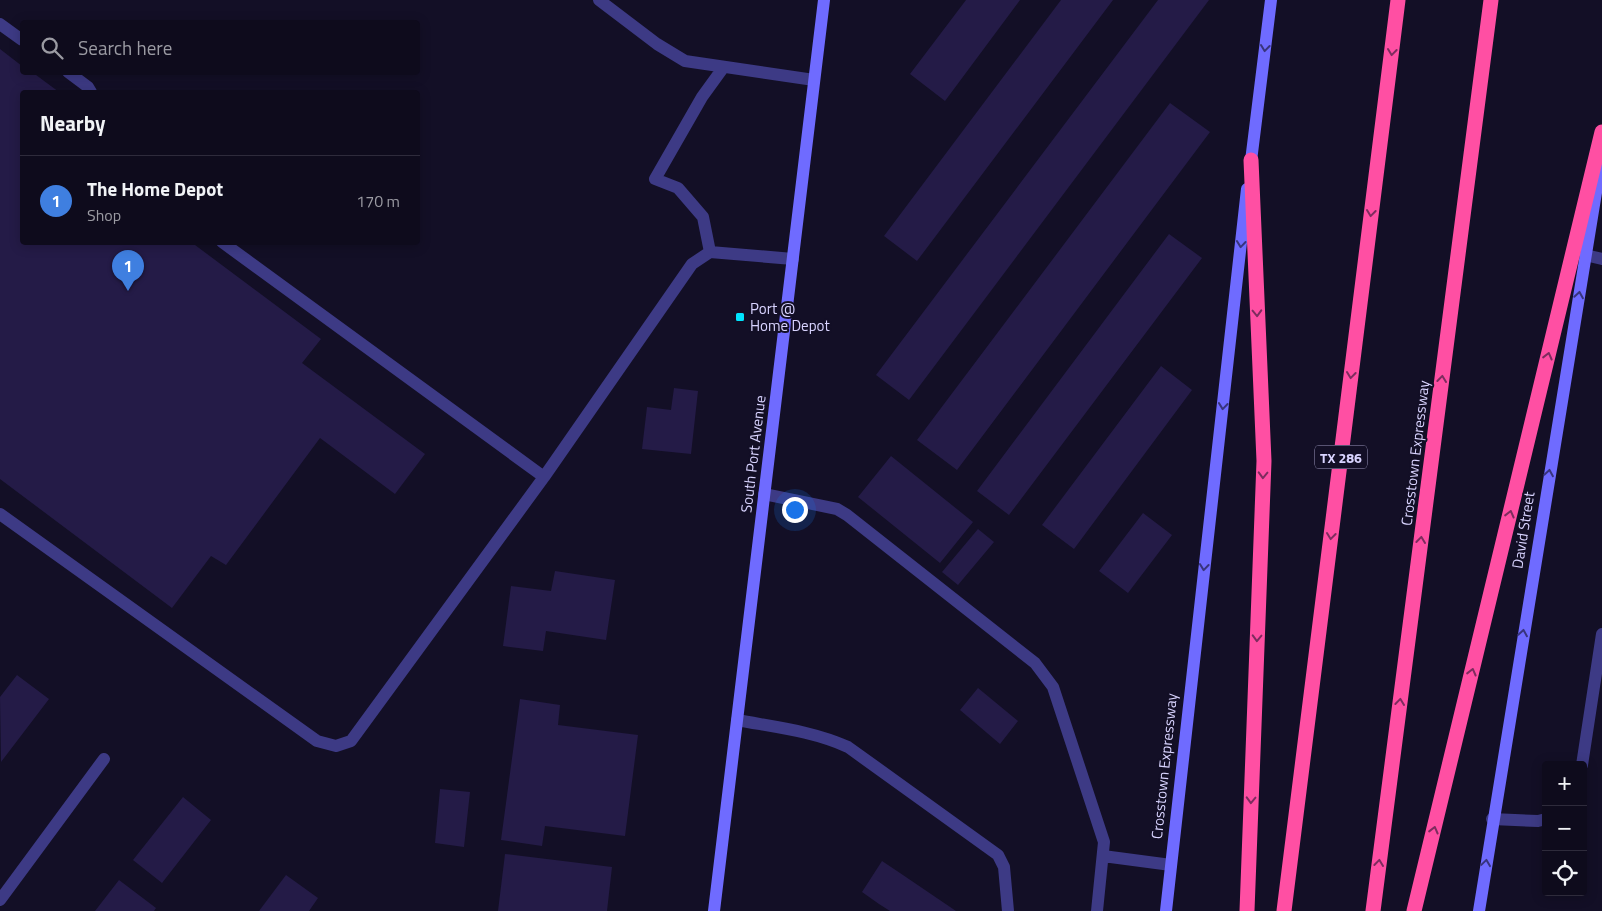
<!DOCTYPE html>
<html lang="en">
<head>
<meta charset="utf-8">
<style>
  body { margin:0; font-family:"Titillium Web",sans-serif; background:#1c1929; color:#f1f3f6 }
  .controls { position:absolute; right:15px; bottom:15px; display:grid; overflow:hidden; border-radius:5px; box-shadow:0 2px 12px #0003 }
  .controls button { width:45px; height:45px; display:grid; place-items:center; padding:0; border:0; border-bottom:1px solid #2e2b3b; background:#0e0b1c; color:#f1f3f6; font:25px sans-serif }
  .you { position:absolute; left:794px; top:509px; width:18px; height:18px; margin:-12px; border:4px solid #fff; border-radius:50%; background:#1a73e8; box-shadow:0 0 0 8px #1a73e833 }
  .badge { display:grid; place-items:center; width:32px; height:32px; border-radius:50%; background:#8c9099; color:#fff; font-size:16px; font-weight:700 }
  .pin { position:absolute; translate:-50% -41px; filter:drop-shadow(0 1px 2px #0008) }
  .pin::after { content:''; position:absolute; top:26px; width:18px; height:15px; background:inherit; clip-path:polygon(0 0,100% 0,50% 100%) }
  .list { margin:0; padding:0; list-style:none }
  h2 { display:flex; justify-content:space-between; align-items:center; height:65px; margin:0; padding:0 20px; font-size:21px }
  h2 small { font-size:16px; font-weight:400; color:#9b9ba3 }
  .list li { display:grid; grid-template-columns:32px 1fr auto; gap:15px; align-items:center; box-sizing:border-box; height:90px; padding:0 20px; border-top:1px solid #2e2b3b }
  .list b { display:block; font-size:19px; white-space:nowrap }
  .list p { margin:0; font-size:16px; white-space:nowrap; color:#9b9ba3 }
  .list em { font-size:16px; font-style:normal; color:#9b9ba3 }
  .icon { flex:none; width:28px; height:28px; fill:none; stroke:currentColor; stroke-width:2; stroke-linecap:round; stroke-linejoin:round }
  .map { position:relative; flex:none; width:1602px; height:911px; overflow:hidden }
  .search { position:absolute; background:#0e0b1c; box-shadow:0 2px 12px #0003; left:20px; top:20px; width:400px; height:55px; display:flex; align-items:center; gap:12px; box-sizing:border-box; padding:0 18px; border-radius:5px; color:#9b9ba3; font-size:19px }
  .panel { position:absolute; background:#0e0b1c; box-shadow:0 2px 12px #0003; left:20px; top:90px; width:400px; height:155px; border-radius:5px }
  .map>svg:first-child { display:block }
  .building { fill:#241b47 }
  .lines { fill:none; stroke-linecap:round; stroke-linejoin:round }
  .lane { stroke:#3d3a85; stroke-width:12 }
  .street { stroke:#3d3a85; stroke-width:12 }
  .secondary { stroke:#6f6bff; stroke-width:12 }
  .highway { stroke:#ff4fa3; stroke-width:15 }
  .oneway { stroke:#38347d }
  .oneway2 { stroke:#7d2c5e }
  .poi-dot { fill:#00e5ff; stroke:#130f26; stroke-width:2 }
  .labels { text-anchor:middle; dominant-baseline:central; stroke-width:4; stroke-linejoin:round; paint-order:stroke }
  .shield { fill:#130f26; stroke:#9e99be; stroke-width:1 }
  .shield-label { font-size:14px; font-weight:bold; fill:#d9d4ff }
  .poi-label { font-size:15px; fill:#d9d4ff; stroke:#130f26; text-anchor:start }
  .street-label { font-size:15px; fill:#d9d4ff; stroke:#130f26 }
</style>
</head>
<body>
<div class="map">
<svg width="1602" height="911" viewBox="0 0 1602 911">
  <rect width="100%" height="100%" fill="#130f26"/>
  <!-- building -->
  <path class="building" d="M966 0H1020L945 101 910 74Z
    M1061 0H1113L917 261 884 236Z
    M1158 0H1209L909 400 876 375Z
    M0 49 22 66V72H32L59 92H22V242H191L321 339 302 363 425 454 395 494 320 438 226 565 211 556 172 608 0 479Z
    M1170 103 1210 132 957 470 917 440Z
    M1169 234 1202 258 1009 515 977 491Z
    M1161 366 1192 390 1074 549 1042 525Z
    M674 388 698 391 691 454 642 449 647 407 671 410Z
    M891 456 973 522 940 563 858 497Z
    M1143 513 1172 535 1128 593 1099 571Z
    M978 529 994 542 958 585 942 572Z
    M555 571 615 580 606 640 546 631 543 651 503 646 511 586 551 591Z
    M17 675 49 699 1 762 0 697Z
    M978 688 1018 721 1000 744 960 710Z
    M520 699 560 705 558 725 638 735 625 836 545 826 542 846 501 840Z
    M440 789 470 792 464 847 435 843Z
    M183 797 211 820 162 883 133 860Z
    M505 854 612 867 607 911H498Z
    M882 861 900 873 956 911H890L879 904 862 892Z
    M286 875 318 898 309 911H259Z
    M119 880 156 908 154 911H95Z"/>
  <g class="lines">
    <!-- lane -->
    <path class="lane" d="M599 0 657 44 685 61 814 80
      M0 24 22 40
      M68 72 88 87 91 92
      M222 242 544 477 692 264 710 252 793 259
      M710 252 703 217 678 188 655 179 702 97 723 68
      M1585 255 1602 259
      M764 494 837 509 847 515 1035 663 1053 687 1104 842 1097 911
      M0 514 317 741 336 746 351 741 544 477
      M737 720C774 727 813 731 848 747L998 855 1004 867 1008 911
      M1582 765 1602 634
      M1492 819 1538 821 1546 819
      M1103 856 1171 865"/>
    <!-- street -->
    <path class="street" d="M0 900 104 759"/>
    <!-- secondary -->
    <path class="secondary" d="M1250 169 1271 0
      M714 911 824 0
      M1166 911 1247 189
      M1479 911 1600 168"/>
    <!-- highway -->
    <path class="highway" d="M1247 911 1264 461 1251 160
      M1284 911 1398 0
      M1373 911 1491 0
      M1414 911 1602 132"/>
  </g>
  <!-- one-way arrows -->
  <defs><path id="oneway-chevron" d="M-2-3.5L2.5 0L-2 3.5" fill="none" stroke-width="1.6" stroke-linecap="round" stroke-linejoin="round" transform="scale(1.25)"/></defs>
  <g class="oneway">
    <use href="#oneway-chevron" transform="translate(1265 48) rotate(97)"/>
    <use href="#oneway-chevron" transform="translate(1241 244) rotate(96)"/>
    <use href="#oneway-chevron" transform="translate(1579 295) rotate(-81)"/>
    <use href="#oneway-chevron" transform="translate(1223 406) rotate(96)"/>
    <use href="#oneway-chevron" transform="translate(1549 473) rotate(-81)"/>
    <use href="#oneway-chevron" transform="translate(1204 567) rotate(96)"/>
    <use href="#oneway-chevron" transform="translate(1523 633) rotate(-81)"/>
    <use href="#oneway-chevron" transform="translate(1486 863) rotate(-82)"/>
  </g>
  <g class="oneway2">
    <use href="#oneway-chevron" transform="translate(1392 52) rotate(97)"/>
    <use href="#oneway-chevron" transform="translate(1371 213) rotate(97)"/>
    <use href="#oneway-chevron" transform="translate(1257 313) rotate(88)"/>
    <use href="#oneway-chevron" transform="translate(1548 356) rotate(-76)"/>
    <use href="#oneway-chevron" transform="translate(1351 375) rotate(97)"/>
    <use href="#oneway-chevron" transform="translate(1442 379) rotate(-83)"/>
    <use href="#oneway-chevron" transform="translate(1263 475) rotate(92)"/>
    <use href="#oneway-chevron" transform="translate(1510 514) rotate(-76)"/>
    <use href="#oneway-chevron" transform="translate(1331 536) rotate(97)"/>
    <use href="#oneway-chevron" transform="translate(1421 540) rotate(-83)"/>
    <use href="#oneway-chevron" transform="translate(1257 638) rotate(92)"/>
    <use href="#oneway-chevron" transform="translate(1472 672) rotate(-76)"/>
    <use href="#oneway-chevron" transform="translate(1400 702) rotate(-83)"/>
    <use href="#oneway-chevron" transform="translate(1251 800) rotate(92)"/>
    <use href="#oneway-chevron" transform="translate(1434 830) rotate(-76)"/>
    <use href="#oneway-chevron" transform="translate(1379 863) rotate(-83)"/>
  </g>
  <!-- markers -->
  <rect class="poi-dot" x="735" y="312" width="10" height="10" rx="2.5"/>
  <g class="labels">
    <!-- shield labels -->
    <rect class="shield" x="1315" y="445.5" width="52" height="23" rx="4"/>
    <g class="shield-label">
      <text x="1341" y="457">TX 286</text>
    </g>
    <!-- poi labels -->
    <g class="poi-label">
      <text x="750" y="308">Port @<tspan x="750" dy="17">Home Depot</tspan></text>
    </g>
    <!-- street labels -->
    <g class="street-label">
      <text transform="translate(1415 453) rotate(-83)">Crosstown Expressway</text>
      <text transform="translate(753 454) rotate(-83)">South Port Avenue</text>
      <text transform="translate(1523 530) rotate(-81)">David Street</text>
      <text transform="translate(1164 766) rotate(-84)">Crosstown Expressway</text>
    </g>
  </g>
</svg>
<div class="controls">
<button>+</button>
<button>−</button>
<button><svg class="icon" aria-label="locate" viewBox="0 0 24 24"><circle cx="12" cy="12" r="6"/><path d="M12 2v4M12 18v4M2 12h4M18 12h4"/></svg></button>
</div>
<div class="you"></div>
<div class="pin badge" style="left:128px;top:291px;background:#3f7fe0">1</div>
<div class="search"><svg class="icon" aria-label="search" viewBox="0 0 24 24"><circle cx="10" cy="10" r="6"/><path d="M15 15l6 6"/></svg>Search here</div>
<section class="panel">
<h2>Nearby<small></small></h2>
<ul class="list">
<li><span class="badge" style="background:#3f7fe0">1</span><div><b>The Home Depot</b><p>Shop</p></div><em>170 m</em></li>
</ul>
</section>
</div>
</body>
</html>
